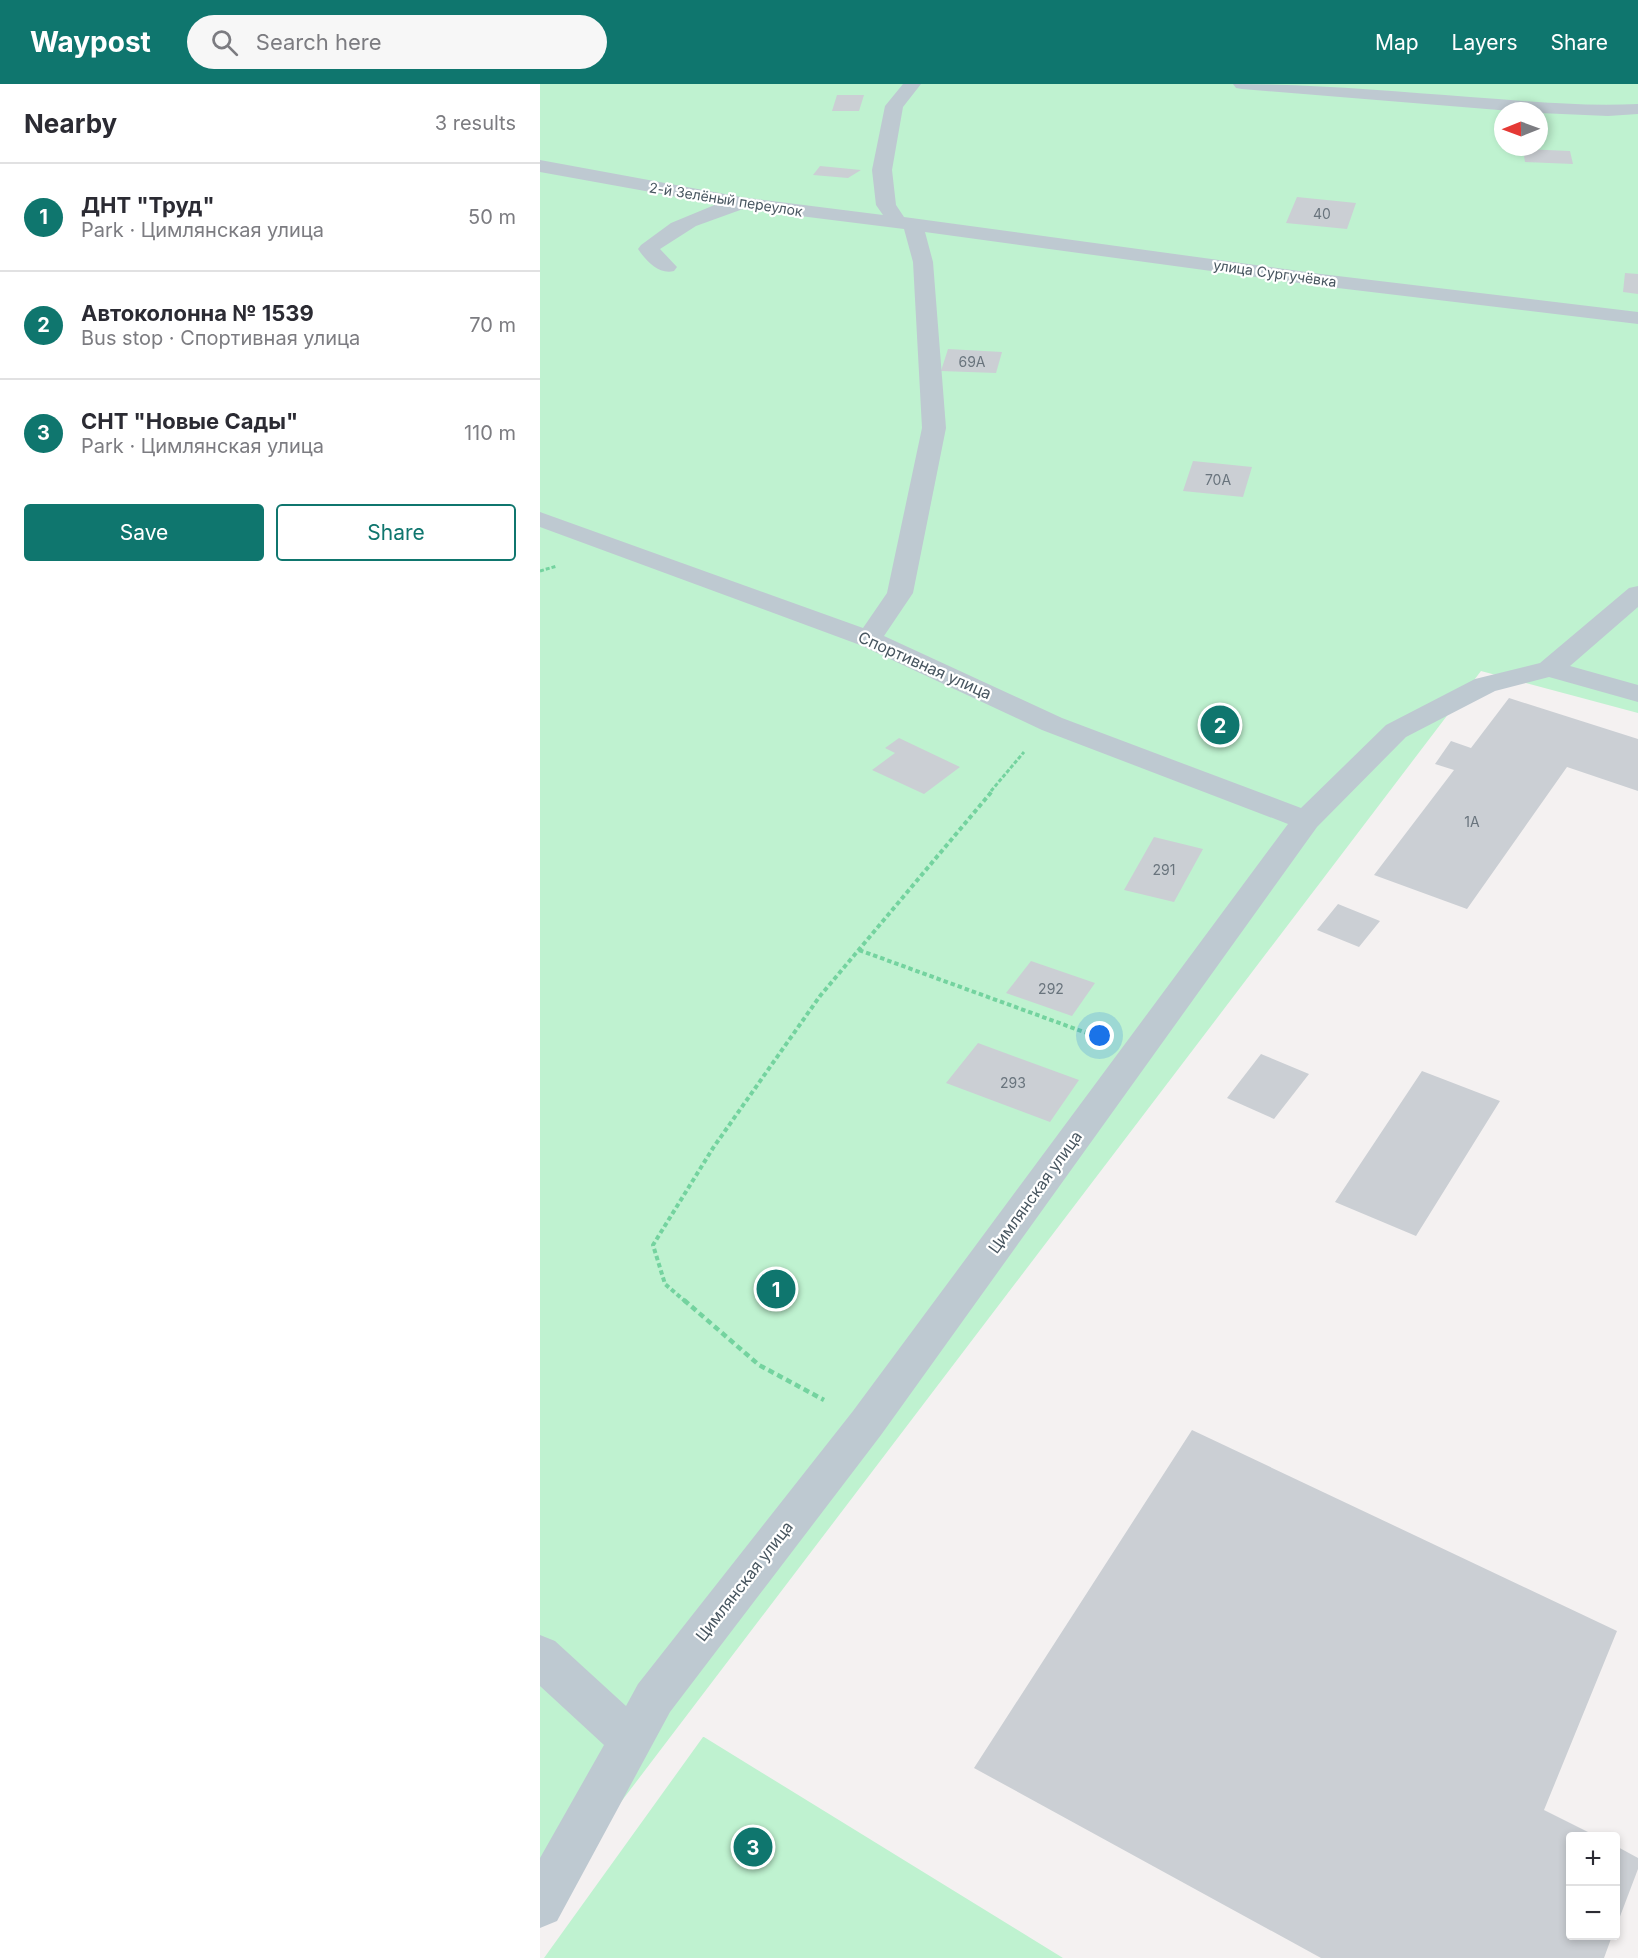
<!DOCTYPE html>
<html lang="en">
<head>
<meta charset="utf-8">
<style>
  body { margin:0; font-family:Inter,sans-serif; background:#f7f7f7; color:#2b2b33 }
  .controls { position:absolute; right:18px; bottom:18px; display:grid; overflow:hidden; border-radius:6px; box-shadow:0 3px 9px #0003 }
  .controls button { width:54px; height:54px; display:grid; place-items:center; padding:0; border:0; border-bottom:2px solid #e1e1e2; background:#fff; color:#2b2b33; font:30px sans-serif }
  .compass { position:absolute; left:954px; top:18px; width:54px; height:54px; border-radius:50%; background:#fff; box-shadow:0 3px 9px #0003; rotate:269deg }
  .you { position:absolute; left:560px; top:952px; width:21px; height:21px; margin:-15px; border:4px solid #fff; border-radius:50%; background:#1a73e8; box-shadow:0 0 0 9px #1a73e833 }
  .badge { display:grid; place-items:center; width:39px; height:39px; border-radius:50%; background:#0f766e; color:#fff; font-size:20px; font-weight:700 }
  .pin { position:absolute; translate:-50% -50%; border:3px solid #fff; box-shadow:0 2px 6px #0006 }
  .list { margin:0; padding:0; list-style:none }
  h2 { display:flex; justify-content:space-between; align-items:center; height:78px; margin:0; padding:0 24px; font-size:26px }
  h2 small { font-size:20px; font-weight:400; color:#7c7c81 }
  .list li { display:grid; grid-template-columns:39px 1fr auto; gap:18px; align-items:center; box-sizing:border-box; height:108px; padding:0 24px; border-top:2px solid #e1e1e2 }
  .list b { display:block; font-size:22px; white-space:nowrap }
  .list p { margin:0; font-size:20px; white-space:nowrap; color:#7c7c81 }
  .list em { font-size:20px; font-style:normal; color:#7c7c81 }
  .actions { display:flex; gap:12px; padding:18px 24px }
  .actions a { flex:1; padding:14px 0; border:2px solid #0f766e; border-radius:6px; text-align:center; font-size:21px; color:#0f766e }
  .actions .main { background:#0f766e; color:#fff }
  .icon { flex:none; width:33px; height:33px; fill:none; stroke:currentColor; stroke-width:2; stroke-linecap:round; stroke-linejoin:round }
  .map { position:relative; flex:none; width:1098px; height:1874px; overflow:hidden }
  header { display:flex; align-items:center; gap:36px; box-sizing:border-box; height:84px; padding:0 30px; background:#0f766e; color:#fff }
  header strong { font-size:28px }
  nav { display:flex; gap:33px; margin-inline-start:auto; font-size:21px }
  .search { width:420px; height:54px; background:#f7f7f7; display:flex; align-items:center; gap:15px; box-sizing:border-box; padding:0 21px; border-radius:33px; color:#7c7c81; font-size:22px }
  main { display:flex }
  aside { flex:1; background:#fff }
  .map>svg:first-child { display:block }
  .green { fill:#bff2d0; fill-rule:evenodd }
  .building { fill:#cbcfd4 }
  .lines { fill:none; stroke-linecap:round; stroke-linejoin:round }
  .path-far2 { stroke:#74d39f; stroke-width:3; stroke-dasharray:4 2; stroke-linecap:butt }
  .path-far1 { stroke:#74d39f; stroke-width:4; stroke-dasharray:4.5 3; stroke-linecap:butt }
  .path { stroke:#74d39f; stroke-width:4.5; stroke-dasharray:6 4; stroke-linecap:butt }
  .minor { fill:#bec9d1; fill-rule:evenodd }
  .labels { text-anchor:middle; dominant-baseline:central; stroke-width:4.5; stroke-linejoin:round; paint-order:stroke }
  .far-street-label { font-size:14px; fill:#485660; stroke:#fff }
  .number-label { font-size:14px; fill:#69747d }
  .street-label { font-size:16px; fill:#485660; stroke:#fff }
</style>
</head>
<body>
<header>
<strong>Waypost</strong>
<div class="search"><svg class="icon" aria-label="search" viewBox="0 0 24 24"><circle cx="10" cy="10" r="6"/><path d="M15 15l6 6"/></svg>Search here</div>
<nav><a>Map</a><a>Layers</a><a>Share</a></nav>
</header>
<main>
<aside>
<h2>Nearby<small>3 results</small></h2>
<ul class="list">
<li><span class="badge">1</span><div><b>ДНТ &quot;Труд&quot;</b><p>Park · Цимлянская улица</p></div><em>50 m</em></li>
<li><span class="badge">2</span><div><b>Автоколонна № 1539</b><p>Bus stop · Спортивная улица</p></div><em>70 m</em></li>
<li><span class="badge">3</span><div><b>СНТ &quot;Новые Сады&quot;</b><p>Park · Цимлянская улица</p></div><em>110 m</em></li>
</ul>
<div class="actions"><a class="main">Save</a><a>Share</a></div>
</aside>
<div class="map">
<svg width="1098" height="1874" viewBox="0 0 1098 1874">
  <rect width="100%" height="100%" fill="#f4f1f1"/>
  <!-- green -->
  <path class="green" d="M0 0H1098V629L941 587 33 1781 0 1820ZM963 27H999V63H963Z
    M163 1653H164L523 1874H4Z"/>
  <!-- building -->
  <path class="building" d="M297 11H324L319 27H292Z
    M983 65 1030 67 1033 80 985 78Z
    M280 82 321 86 308 94 273 91Z
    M757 113 816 119 807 145 746 139Z
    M1085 189 1098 190V210L1083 208Z
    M408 265 462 268 456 289 401 287Z
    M653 377 712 383 703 413 643 407Z
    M969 614 1098 655V707L1027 683 927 825 834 791 914 686 895 680 911 657 931 664Z
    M359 654 420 683 384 710 332 686 355 669 345 664Z
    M614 753 663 765 634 818 584 806Z
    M798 820 840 837 819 863 777 846Z
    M491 877 555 899 532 932 466 909Z
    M438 959 539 996 510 1038 406 999Z
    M721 970 769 990 734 1035 687 1014Z
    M882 987 960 1017 876 1152 795 1118Z
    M652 1346 1077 1547 1004 1726 1056 1752H1030V1852H1072L1064 1874H781L434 1684Z
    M1076 1762 1098 1774V1785L1076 1843Z"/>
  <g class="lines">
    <!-- path-far2 -->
    <path class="path-far2" d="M0 487 17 482
      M451 707 484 668"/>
    <!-- path-far1 -->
    <path class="path-far1" d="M319 866 555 952
      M146 1218 125 1200 113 1161 173 1064 280 912 453 706"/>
    <!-- path -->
    <path class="path" d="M144 1216 219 1281 284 1316"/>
    <!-- minor -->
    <path class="minor" d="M363 0H381L363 23 352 86 356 121 364 133 781 190 1098 228V240L781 202 385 148 393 178 406 344 373 509 344 552 522 634 761 724 846 641 935 595 1000 579 1089 504 1098 502V523L1030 582 1098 601V618L1009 593 955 607 866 653 777 743 341 1351 130 1628 17 1837 0 1844V1774L64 1661 0 1602V1551L15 1557 86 1622 98 1600 313 1327 748 740 502 646 320 561 0 443V428L323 544 347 509 382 344 373 178 364 145 203 125 156 142 120 165 137 183 134 187C119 191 106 177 98 165L101 161 131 139 177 120 0 88V76L201 113 343 131 336 121 332 86 345 22Z
      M693 0C772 0 851 7 930 13 986 17 1042 23 1098 20V30L1068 32 999 29V27H971L702 5 696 4Z"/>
  </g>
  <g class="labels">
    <!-- far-street labels -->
    <g class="far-street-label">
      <text transform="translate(186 115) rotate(9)">2-й Зелёный переулок</text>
      <text transform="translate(735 189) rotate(8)">улица Сургучёвка</text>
    </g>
    <!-- number labels -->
    <g class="number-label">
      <text x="782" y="129">40</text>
      <text x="432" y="277">69А</text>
      <text x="678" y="395">70А</text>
      <text x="932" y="737">1А</text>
      <text x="624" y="785">291</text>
      <text x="511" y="904">292</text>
      <text x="473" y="998">293</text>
    </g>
    <!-- street labels -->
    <g class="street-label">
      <text transform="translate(385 581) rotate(24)">Спортивная улица</text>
      <text transform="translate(495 1108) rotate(-54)">Цимлянская улица</text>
      <text transform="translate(204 1497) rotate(-52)">Цимлянская улица</text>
    </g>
  </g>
</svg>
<div class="controls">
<button>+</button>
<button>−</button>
</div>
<svg class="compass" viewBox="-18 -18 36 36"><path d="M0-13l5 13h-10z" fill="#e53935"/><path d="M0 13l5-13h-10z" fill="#7c7c81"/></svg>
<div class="you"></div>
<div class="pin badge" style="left:236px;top:1205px">1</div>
<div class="pin badge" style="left:680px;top:641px">2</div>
<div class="pin badge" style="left:213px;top:1763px">3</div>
</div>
</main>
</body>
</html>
